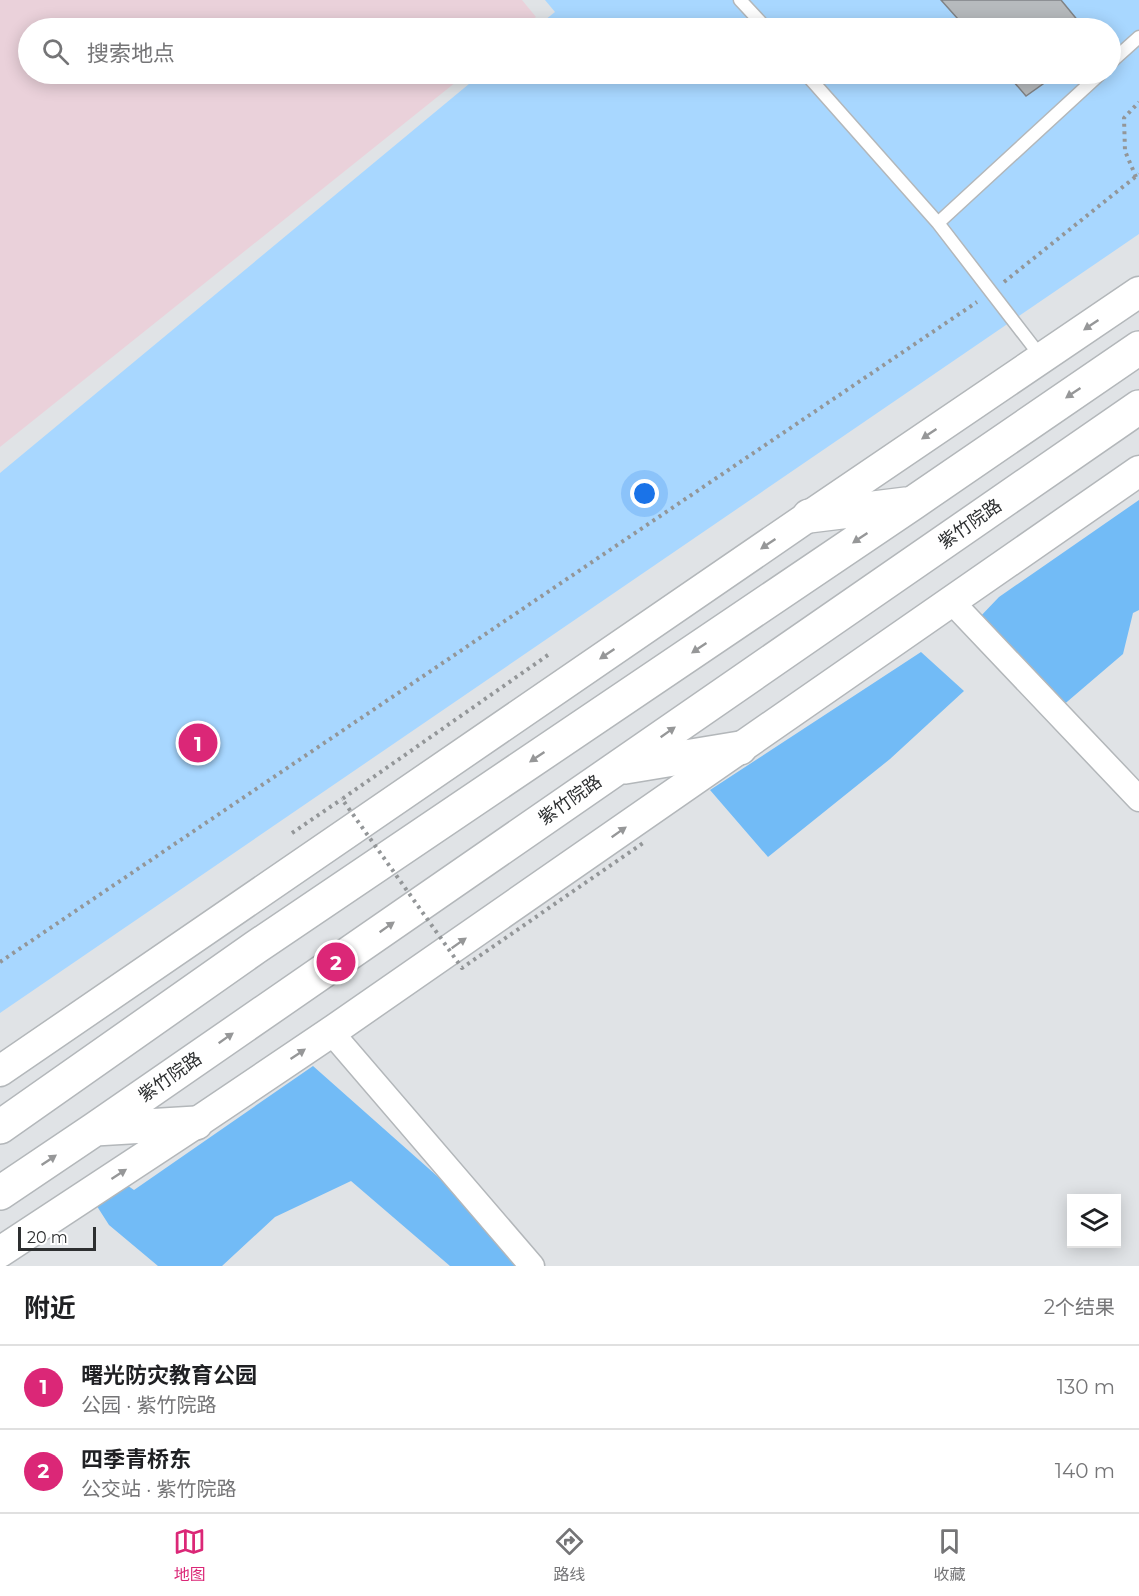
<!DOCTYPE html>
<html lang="zh">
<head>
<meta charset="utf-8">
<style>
  body { margin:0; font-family:Montserrat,"Noto Sans SC",sans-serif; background:#f2f2f2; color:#202124 }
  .controls { position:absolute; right:18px; bottom:18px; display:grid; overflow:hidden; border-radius:0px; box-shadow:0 3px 15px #0003 }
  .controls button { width:54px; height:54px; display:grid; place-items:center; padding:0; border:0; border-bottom:2px solid #e0e0e0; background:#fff; color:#202124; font:30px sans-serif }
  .scale { position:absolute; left:18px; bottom:15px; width:78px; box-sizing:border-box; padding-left:6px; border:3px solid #2d2f30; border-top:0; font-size:16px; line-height:21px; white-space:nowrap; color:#2d2f30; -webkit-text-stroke:4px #fff; paint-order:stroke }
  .you { position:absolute; left:645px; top:494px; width:21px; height:21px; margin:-15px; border:4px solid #fff; border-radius:50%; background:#1a73e8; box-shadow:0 0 0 9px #1a73e833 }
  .badge { display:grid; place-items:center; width:39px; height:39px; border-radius:50%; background:#db2777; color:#fff; font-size:20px; font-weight:700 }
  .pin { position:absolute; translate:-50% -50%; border:3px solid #fff; box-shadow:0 2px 6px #0006 }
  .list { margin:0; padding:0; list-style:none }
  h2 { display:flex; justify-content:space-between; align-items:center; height:78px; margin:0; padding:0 24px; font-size:26px }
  h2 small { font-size:20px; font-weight:400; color:#757577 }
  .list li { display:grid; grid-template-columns:39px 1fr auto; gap:18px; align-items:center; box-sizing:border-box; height:84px; padding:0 24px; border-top:2px solid #e0e0e0 }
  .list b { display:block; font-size:22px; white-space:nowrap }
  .list p { margin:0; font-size:20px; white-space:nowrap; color:#757577 }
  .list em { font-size:20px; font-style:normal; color:#757577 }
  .icon { flex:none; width:33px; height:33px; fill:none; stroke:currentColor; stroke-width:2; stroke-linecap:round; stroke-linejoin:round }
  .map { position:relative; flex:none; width:1139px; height:1266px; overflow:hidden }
  .search { position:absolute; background:#fff; box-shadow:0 3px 15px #0003; left:18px; right:18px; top:18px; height:66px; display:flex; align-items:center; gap:15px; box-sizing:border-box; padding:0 21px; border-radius:33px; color:#757577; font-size:22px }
  .sheet { height:246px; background:#fff }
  nav { display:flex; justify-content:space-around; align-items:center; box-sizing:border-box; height:84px; border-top:2px solid #e0e0e0; background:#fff; font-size:16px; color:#757577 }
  nav a { display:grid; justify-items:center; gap:3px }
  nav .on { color:#db2777 }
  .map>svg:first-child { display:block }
  .industrial { fill:#ead1da }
  .green { fill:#a8d7ff }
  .forest { fill:#72bbf6 }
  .building { fill:#b6babd; stroke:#808386; stroke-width:1.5 }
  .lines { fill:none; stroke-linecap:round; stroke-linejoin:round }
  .service-casing { stroke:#b3b7ba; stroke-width:15 }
  .minor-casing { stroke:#b3b7ba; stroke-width:27 }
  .tertiary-casing { stroke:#b3b7ba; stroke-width:33 }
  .primary-casing { stroke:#b3b7ba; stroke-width:36 }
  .path { stroke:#939698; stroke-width:4; stroke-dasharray:3 4.5; stroke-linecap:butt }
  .service { stroke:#fff; stroke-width:12 }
  .minor { stroke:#fff; stroke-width:24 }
  .tertiary { stroke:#fff; stroke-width:30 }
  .primary { stroke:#fff; stroke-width:33 }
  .path-bridge { stroke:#939698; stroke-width:4; stroke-dasharray:3 4.5; stroke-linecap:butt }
  .oneway { fill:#969798 }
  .labels { text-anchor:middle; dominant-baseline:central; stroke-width:4.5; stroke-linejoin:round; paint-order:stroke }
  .street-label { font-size:18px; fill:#2d2f30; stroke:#fff }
</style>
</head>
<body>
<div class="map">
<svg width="1139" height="1266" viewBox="0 0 1139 1266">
  <rect width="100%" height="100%" fill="#e0e3e6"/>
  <!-- industrial -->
  <path class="industrial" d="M0 0H522L536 17 522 28H28V74H466L0 447Z"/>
  <!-- green -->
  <path class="green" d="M545 0H1139V234L0 1013V473L481 74H1110V28H535L555 12Z"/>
  <!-- forest -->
  <path class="forest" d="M1139 500V610L1133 613 1123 654 1061 707 977 620 999 597Z
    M921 652 964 691 890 759 768 857 710 790Z
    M313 1066 454 1191 516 1266H450L351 1181 275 1217 222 1266H158L109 1225 93 1200 121 1181 134 1190Z"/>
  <!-- building -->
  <path class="building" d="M941 0H1061L1084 28H966Z
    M1007 74H1057L1026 96Z"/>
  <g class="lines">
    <!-- service casing -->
    <g class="service-casing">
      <path id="service" d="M740 0 766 28
        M1110 63 1139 37
        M806 74 938 223 1042 358
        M938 223 1100 74"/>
    </g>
    <!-- minor casing -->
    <g class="minor-casing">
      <path id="minor" d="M951 601 1139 799
        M331 1032 532 1266"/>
    </g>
    <!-- tertiary casing -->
    <g class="tertiary-casing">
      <path id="tertiary" d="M0 1071 809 516 1139 292
        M0 1252 196 1123 331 1032 1139 471"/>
    </g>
    <!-- primary casing -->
    <g class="primary-casing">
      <path id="primary" d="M809 516 906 504
        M625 767 740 748
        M0 1127 256 947 913 503 1139 348
        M95 1129 196 1123
        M0 1193 95 1129 1139 407"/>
    </g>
    <!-- path -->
    <path class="path" d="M1136 177 1125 151 1124 118 1139 102
      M1004 282 1139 174
      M292 833 342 799
      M0 962 977 302"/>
    <!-- service -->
    <use href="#service" class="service"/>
    <!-- minor -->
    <use href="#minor" class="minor"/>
    <!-- tertiary -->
    <use href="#tertiary" class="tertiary"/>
    <!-- primary -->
    <use href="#primary" class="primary"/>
    <!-- path-bridge -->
    <path class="path-bridge" d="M548 655 342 799 462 968 643 843"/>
  </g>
  <!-- one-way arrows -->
  <defs><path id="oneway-solid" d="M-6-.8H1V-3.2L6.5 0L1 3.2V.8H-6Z" transform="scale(1.5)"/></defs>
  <g class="oneway">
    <use href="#oneway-solid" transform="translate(1091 325) rotate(146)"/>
    <use href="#oneway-solid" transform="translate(1073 393) rotate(146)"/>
    <use href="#oneway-solid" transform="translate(929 434) rotate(146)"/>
    <use href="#oneway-solid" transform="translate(860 538) rotate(146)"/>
    <use href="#oneway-solid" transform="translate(768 544) rotate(146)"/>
    <use href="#oneway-solid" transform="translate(699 648) rotate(146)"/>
    <use href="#oneway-solid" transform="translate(607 654) rotate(146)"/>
    <use href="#oneway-solid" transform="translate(668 732) rotate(-35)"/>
    <use href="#oneway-solid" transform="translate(537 757) rotate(146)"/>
    <use href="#oneway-solid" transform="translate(619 832) rotate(-35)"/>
    <use href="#oneway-solid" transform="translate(387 927) rotate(-35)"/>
    <use href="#oneway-solid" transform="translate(459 943) rotate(-35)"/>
    <use href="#oneway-solid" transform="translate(226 1038) rotate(-35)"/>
    <use href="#oneway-solid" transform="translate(298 1054) rotate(-34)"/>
    <use href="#oneway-solid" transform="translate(49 1160) rotate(-34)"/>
    <use href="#oneway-solid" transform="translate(119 1174) rotate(-33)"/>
  </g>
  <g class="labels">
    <!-- street labels -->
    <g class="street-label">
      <text transform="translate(970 524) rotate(-35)">紫竹院路</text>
      <text transform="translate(570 800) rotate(-35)">紫竹院路</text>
      <text transform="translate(170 1077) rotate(-35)">紫竹院路</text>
    </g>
  </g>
</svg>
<div class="controls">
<button><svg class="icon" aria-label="layers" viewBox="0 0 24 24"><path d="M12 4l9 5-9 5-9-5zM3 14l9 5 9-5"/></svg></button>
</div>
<div class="scale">20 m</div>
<div class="you"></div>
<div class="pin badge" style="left:198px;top:743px">1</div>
<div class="pin badge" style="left:336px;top:962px">2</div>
<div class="search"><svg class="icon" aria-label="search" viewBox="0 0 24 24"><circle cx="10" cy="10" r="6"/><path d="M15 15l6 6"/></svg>搜索地点</div>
</div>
<section class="sheet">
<h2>附近<small>2个结果</small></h2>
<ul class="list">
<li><span class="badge">1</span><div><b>曙光防灾教育公园</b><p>公园 · 紫竹院路</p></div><em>130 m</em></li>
<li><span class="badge">2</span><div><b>四季青桥东</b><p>公交站 · 紫竹院路</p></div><em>140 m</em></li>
</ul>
</section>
<nav>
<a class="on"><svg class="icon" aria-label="map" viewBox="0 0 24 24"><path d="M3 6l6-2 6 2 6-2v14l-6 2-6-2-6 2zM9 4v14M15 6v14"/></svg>地图</a>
<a><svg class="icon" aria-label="directions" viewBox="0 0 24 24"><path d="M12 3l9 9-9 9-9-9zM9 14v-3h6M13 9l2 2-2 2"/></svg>路线</a>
<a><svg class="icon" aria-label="saved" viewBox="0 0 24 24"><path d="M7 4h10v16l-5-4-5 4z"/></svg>收藏</a>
</nav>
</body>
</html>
